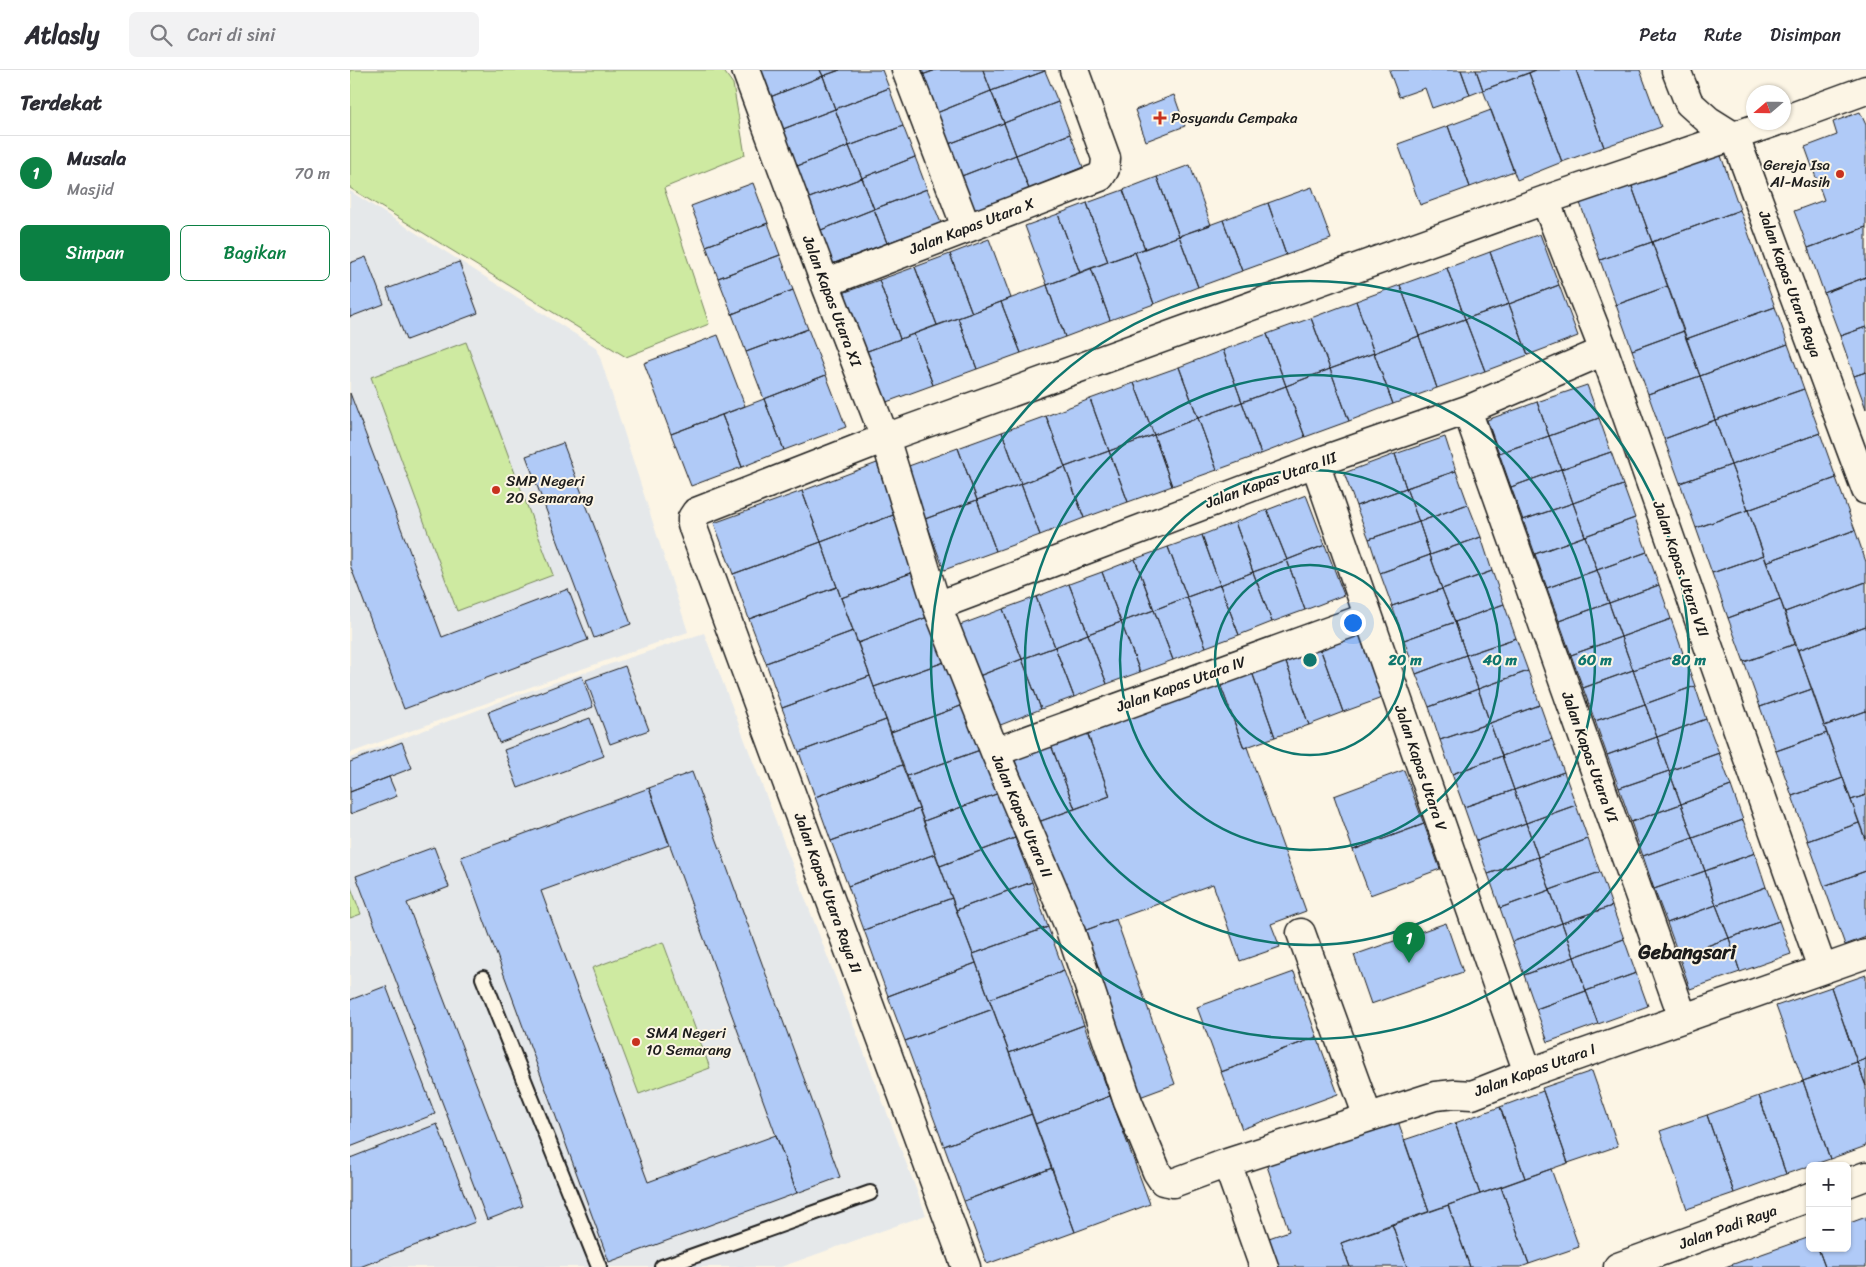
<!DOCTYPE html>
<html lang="id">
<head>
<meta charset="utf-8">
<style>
  body { margin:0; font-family:Sriracha,sans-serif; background:#f2f2f3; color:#2b2b33 }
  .controls { position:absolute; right:15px; bottom:15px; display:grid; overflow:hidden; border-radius:8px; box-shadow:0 1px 4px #0004 }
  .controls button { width:45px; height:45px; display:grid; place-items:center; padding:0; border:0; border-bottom:1px solid #e1e1e2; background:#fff; color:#2b2b33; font:25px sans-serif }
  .compass { position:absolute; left:1396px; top:15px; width:45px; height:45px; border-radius:50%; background:#fff; box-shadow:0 1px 4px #0004; rotate:250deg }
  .you { position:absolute; left:1002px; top:552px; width:18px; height:18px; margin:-12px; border:4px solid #fff; border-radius:50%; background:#1a73e8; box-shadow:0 0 0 8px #1a73e833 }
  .badge { display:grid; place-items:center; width:32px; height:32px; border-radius:50%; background:#0b8043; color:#fff; font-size:16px; font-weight:700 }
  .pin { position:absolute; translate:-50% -41px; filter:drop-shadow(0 1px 2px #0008) }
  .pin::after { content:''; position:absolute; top:26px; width:18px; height:15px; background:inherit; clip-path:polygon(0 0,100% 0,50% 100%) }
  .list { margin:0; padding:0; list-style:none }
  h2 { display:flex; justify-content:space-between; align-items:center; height:65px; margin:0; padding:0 20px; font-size:21px }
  h2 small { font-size:16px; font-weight:400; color:#7c7c81 }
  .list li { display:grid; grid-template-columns:32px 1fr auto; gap:15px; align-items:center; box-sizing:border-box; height:75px; padding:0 20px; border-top:1px solid #e1e1e2 }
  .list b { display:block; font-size:19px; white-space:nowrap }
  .list p { margin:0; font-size:16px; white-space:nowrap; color:#7c7c81 }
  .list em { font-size:16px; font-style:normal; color:#7c7c81 }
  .actions { display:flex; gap:10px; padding:15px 20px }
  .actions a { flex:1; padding:11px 0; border:1px solid #0b8043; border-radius:8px; text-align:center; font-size:18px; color:#0b8043 }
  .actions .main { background:#0b8043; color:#fff }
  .icon { flex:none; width:28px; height:28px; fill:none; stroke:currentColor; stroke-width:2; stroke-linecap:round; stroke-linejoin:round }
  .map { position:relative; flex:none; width:1516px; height:1197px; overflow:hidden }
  header { display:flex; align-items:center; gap:30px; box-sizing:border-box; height:70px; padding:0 25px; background:#fff; border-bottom:1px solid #e1e1e2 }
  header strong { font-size:24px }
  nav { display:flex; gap:28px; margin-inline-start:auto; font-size:18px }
  .search { width:350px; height:45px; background:#f2f2f3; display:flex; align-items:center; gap:12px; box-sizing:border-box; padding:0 18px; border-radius:8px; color:#7c7c81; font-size:19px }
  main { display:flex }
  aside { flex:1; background:#fff }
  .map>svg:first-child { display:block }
  .built { fill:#e5e8ea }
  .green { fill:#ceeaa1; stroke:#75835e }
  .building { fill:#b0caf7; stroke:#1c1c1c }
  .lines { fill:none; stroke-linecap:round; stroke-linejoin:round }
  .lane-casing { stroke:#1c1c1c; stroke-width:18 }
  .street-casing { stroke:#1c1c1c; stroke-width:31 }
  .lane { stroke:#fcf5e5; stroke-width:14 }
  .street { stroke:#fcf5e5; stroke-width:28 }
  .ring { fill:none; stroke:#0f766e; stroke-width:2.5 }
  .poi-dot { fill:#c8321e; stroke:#fcf5e5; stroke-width:2 }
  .labels { text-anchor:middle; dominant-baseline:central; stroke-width:4; stroke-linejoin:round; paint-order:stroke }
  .poi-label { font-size:15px; fill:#1c1c1c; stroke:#fcf5e5; text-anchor:start }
  .street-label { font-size:15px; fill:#1c1c1c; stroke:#fcf5e5 }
  .district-label { font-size:20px; font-weight:bold; fill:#1c1c1c; stroke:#fcf5e5 }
  .centre { fill:#0f766e; stroke:#fcf5e5; stroke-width:2.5 }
  .ring-label { font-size:15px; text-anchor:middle; font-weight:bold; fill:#0f766e; stroke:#fcf5e5; stroke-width:4; stroke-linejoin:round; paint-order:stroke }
</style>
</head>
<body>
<header>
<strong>Atlasly</strong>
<div class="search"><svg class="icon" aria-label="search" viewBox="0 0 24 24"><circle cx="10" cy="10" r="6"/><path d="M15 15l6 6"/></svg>Cari di sini</div>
<nav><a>Peta</a><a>Rute</a><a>Disimpan</a></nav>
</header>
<main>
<aside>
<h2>Terdekat<small></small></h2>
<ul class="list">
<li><span class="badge">1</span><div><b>Musala</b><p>Masjid</p></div><em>70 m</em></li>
</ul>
<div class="actions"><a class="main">Simpan</a><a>Bagikan</a></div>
</aside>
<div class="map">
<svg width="1516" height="1197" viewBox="0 0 1516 1197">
  <rect width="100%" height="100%" fill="#fcf5e5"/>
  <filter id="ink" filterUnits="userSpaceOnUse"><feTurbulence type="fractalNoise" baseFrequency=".02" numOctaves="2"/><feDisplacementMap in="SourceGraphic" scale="10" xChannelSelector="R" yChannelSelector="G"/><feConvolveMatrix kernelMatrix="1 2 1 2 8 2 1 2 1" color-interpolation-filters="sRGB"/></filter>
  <g filter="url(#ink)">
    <!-- built -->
    <path class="built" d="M0 121 247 278 338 562 183 616 0 683Z
      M354 563 576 1145 431 1197H0V688L173 623Z"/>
    <!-- green -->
    <path class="green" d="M0 0H373L383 14 395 85 314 118 359 254 276 287 0 118Z
      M116 272 203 505 107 541 21 307Z
      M0 815 11 844 0 848Z
      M313 872 360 998 289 1024 242 898Z"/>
    <!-- building -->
    <path class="building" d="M404 0H470L473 6 415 29Z
      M470 0H490L473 6Z
      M490 0H532L539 18 485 39 473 6Z
      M567 0H586L569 6Z
      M586 0H633L641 21 584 44 569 6Z
      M633 0H695V1L641 21Z
      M1039 0H1111L1120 25 1082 38 1075 18 1049 27Z
      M1111 0H1126L1133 20 1120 25Z
      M1126 0H1186L1133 20Z
      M1186 0H1226L1254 77 1212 92 1179 3Z
      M1226 0H1290L1311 57 1254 77Z
      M695 1 708 32 654 53 641 21Z
      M1179 3 1212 92 1167 110 1133 20Z
      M473 6 485 39 428 61 415 29Z
      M539 18 553 56 499 76 485 39Z
      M641 21 654 53 596 75 584 44Z
      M824 25 835 56 796 71 785 40Z
      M708 32 720 64 666 85 654 53Z
      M485 39 499 76 442 98 428 61Z
      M1141 40 1164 101 1120 117 1098 56Z
      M1510 42 1516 55V157L1458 178 1444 141 1474 130 1455 77 1487 65 1483 52Z
      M654 53 666 85 609 107 596 75Z
      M553 56 565 87 512 108 499 76Z
      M1098 56 1120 117 1070 135 1048 74Z
      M720 64 733 97 679 119 666 85Z
      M499 76 512 108 454 130 442 98Z
      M1369 80 1390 140 1302 172 1280 111Z
      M666 85 679 119 622 141 609 107Z
      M565 87 577 119 524 139 512 108Z
      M840 95 861 155 829 166 807 107Z
      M807 107 829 166 795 179 773 120Z
      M512 108 524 139 466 162 454 130Z
      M1280 111 1302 172 1250 190 1229 130Z
      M403 113 418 153 356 176 341 136Z
      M962 117 981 169 936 185 918 133Z
      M577 119 591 153 537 173 524 139Z
      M773 120 795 179 758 192 737 133Z
      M737 133 758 192 730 203 708 144Z
      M918 133 936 185 892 201 873 150Z
      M524 139 537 173 479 195 466 162Z
      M1390 140 1425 237 1336 269 1302 172Z
      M708 144 730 203 697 215 675 156Z
      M873 150 892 201 848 217 829 166Z
      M418 153 430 185 368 208 356 176Z
      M1516 157V207L1474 223 1458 178Z
      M1190 164 1209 215 1159 234 1140 182Z
      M829 166 848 217 804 234 785 182Z
      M639 169 661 228 622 243 600 184Z
      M1302 172 1318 216 1266 235 1250 190Z
      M785 182 804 234 760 250 741 198Z
      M1140 182 1159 234 1115 249 1097 198Z
      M600 184 622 243 587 255 565 197Z
      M430 185 443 220 382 244 368 208Z
      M16 187 34 234 0 247V193Z
      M109 192 128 243 56 270 37 219Z
      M565 197 587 255 550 269 529 210Z
      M741 198 760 250 715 267 697 215Z
      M1097 198 1115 249 1069 266 1050 215Z
      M1516 207V257L1490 266 1474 223Z
      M529 210 550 269 512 283 490 224Z
      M697 215 715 267 671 283 651 232Z
      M1050 215 1069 266 1024 283 1006 231Z
      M1209 215 1228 266 1178 285 1159 234Z
      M1318 216 1334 261 1282 280 1266 235Z
      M443 220 458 259 396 282 382 244Z
      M1006 231 1024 283 980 299 961 248Z
      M651 232 671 283 627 299 608 248Z
      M1159 234 1178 285 1135 301 1115 249Z
      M1425 237 1438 274 1350 306 1336 269Z
      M608 248 627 299 583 315 564 264Z
      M961 248 980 299 936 316 917 264Z
      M1115 249 1135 301 1087 318 1069 266Z
      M1516 257V302L1504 306 1490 266Z
      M458 259 476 305 414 329 396 282Z
      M1334 261 1350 306 1298 324 1282 280Z
      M564 264 583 315 531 334 512 283Z
      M917 264 936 316 892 332 873 280Z
      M368 265 395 336 321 364 294 293Z
      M1069 266 1087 318 1043 334 1024 283Z
      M1438 274 1454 319 1365 350 1350 306Z
      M873 280 892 332 848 348 829 297Z
      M1024 283 1043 334 999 351 980 299Z
      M829 297 848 348 804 365 784 313Z
      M980 299 999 351 955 367 936 316Z
      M1516 302V339L1504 306Z
      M476 305 496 357 434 380 414 329Z
      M1350 306 1365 350 1314 369 1298 324Z
      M784 313 804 365 759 381 740 329Z
      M1237 315 1249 348 1199 366 1187 332Z
      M936 316 955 367 911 384 892 332Z
      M1454 319 1470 363 1381 395 1365 350Z
      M0 323 92 567 218 519 238 570 54 639 0 495Z
      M414 329 434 380 392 397 372 345Z
      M740 329 759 381 715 397 696 346Z
      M892 332 911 384 867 400 848 348Z
      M1187 332 1199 366 1149 383 1137 350Z
      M372 345 392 397 341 416 321 364Z
      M696 346 715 397 671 414 652 362Z
      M848 348 867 400 822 416 804 365Z
      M1249 348 1261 382 1211 399 1199 366Z
      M1365 350 1381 395 1330 413 1314 369Z
      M652 362 671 414 627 430 608 378Z
      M1470 363 1486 408 1398 440 1381 395Z
      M804 365 822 416 778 432 759 381Z
      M1199 366 1211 399 1161 417 1149 383Z
      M1095 367 1106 401 1056 418 1045 384Z
      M213 373 281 554 244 568 176 386Z
      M608 378 627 430 575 449 556 397Z
      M759 381 778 432 734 448 715 397Z
      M1261 382 1273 415 1223 433 1211 399Z
      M1045 384 1056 418 1006 436 994 403Z
      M527 393 546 444 471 472 452 421Z
      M1381 395 1398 440 1346 458 1330 413Z
      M715 397 734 448 690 465 671 414Z
      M1211 399 1223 433 1173 450 1161 417Z
      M1106 401 1118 434 1069 452 1056 418Z
      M1486 408 1505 460 1416 492 1398 440Z
      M671 414 690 465 646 481 627 430Z
      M1273 415 1285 448 1235 466 1223 433Z
      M1056 418 1069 452 1019 469 1006 436Z
      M452 421 471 472 383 504 364 453Z
      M956 425 975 475 937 490 917 440Z
      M627 430 646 481 594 500 575 449Z
      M1223 433 1235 466 1185 484 1173 450Z
      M1118 434 1131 467 1080 485 1069 452Z
      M917 440 937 490 903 502 885 452Z
      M1398 440 1414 485 1362 503 1346 458Z
      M546 444 567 501 491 528 471 472Z
      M1285 448 1297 482 1247 500 1235 466Z
      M885 452 903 502 870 515 852 465Z
      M1069 452 1080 485 1030 503 1019 469Z
      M1505 460 1516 492V512L1435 542 1416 492Z
      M852 465 870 515 837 527 818 477Z
      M1235 466 1247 500 1197 518 1185 484Z
      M1131 467 1142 501 1092 519 1080 485Z
      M471 472 487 517 399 549 383 504Z
      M975 475 994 525 955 540 937 490Z
      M818 477 837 527 804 540 785 489Z
      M1297 482 1309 515 1259 533 1247 500Z
      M1080 485 1092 519 1042 536 1030 503Z
      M1414 485 1430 529 1378 548 1362 503Z
      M785 489 804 540 771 552 752 502Z
      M937 490 955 540 922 552 903 502Z
      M1247 500 1259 533 1209 551 1197 518Z
      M567 501 583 545 508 573 491 528Z
      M1142 501 1154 534 1105 552 1092 519Z
      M752 502 771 552 738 564 719 514Z
      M903 502 922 552 889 565 870 515Z
      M1516 512V556L1448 580 1435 542Z
      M719 514 738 564 705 577 686 527Z
      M870 515 889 565 856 577 837 527Z
      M1309 515 1321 549 1271 567 1259 533Z
      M487 517 503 561 416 593 399 549Z
      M1092 519 1105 552 1054 570 1042 536Z
      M686 527 705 577 672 589 653 539Z
      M837 527 856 577 823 590 804 540Z
      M1430 529 1445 574 1394 592 1378 548Z
      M1259 533 1271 567 1221 585 1209 551Z
      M1154 534 1166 568 1116 585 1105 552Z
      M653 539 672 589 629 606 610 555Z
      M804 540 823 590 790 602 771 552Z
      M583 545 600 590 524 617 508 573Z
      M1321 549 1333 583 1283 600 1271 567Z
      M771 552 790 602 757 614 738 564Z
      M1105 552 1116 585 1066 604 1054 570Z
      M1516 556V641L1474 656 1448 580Z
      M503 561 520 606 432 638 416 593Z
      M738 564 757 614 724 627 705 577Z
      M1009 564 1032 628 993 642 970 578Z
      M1271 567 1283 600 1233 618 1221 585Z
      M1166 568 1178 601 1128 619 1116 585Z
      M1445 574 1462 619 1410 637 1394 592Z
      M705 577 724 627 691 639 672 589Z
      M970 578 993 642 959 655 935 590Z
      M1333 583 1345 616 1295 634 1283 600Z
      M1116 585 1128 619 1079 637 1066 604Z
      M672 589 691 639 648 656 629 606Z
      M600 590 616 634 541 662 524 617Z
      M935 590 959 655 925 667 902 602Z
      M275 596 299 660 260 674 236 610Z
      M1283 600 1295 634 1245 651 1233 618Z
      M1178 601 1190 635 1140 653 1128 619Z
      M902 602 925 667 894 678 870 614Z
      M232 606 243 637 149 673 138 642Z
      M520 606 536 650 449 682 432 638Z
      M870 614 894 678 897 677 956 841 921 854 930 877 890 891 863 814 728 863 688 752 760 726 737 662Z
      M1345 616 1356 649 1307 667 1295 634Z
      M1128 619 1140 653 1090 670 1079 637Z
      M1462 619 1477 663 1426 681 1410 637Z
      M616 634 633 679 557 706 541 662Z
      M1295 634 1307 667 1257 685 1245 651Z
      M1190 635 1202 669 1152 686 1140 653Z
      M1516 641V725L1501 730 1474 656Z
      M240 648 254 686 168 718 154 680Z
      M1356 649 1369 683 1319 701 1307 667Z
      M536 650 552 695 465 727 449 682Z
      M1140 653 1152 686 1102 704 1090 670Z
      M737 662 760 726 725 739 701 675Z
      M1477 663 1493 708 1442 726 1426 681Z
      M1307 667 1319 701 1269 718 1257 685Z
      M1202 669 1214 702 1164 720 1152 686Z
      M52 672 62 698 0 722V692Z
      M701 675 725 739 688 752 664 688Z
      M633 679 649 723 574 751 557 706Z
      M1369 683 1381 716 1331 734 1319 701Z
      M1152 686 1164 720 1114 737 1102 704Z
      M552 695 569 739 481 771 465 727Z
      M1054 700 1074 754 1003 780 984 726Z
      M1319 701 1331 734 1281 752 1269 718Z
      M342 702 490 1107 447 1123 299 718Z
      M1214 702 1226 735 1176 753 1164 720Z
      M39 707 47 726 0 744V722Z
      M1493 708 1509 753 1458 771 1442 726Z
      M1381 716 1393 750 1343 768 1331 734Z
      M299 718 319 775 191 821 298 1112 426 1065 447 1123 259 1192 111 787Z
      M1164 720 1176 753 1126 771 1114 737Z
      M649 723 665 768 590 796 574 751Z
      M1516 725V767L1515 768 1501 730Z
      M1331 734 1343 768 1293 786 1281 752Z
      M1226 735 1238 769 1188 787 1176 753Z
      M569 739 585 784 498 816 481 771Z
      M1393 750 1405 783 1355 801 1343 768Z
      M1176 753 1188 787 1138 804 1126 771Z
      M1509 753 1516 772V801L1474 816 1458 771Z
      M1074 754 1090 799 1020 825 1003 780Z
      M665 768 682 812 606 840 590 796Z
      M1343 768 1355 801 1304 819 1293 786Z
      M1238 769 1250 802 1200 820 1188 787Z
      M84 777 99 817 57 833 173 1136 137 1150 6 806Z
      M1405 783 1416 817 1366 835 1355 801Z
      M585 784 602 828 514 860 498 816Z
      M1188 787 1200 820 1150 838 1138 804Z
      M1355 801 1366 835 1317 853 1304 819Z
      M1516 801V867L1495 875 1474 816Z
      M1250 802 1262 836 1212 853 1200 820Z
      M682 812 698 857 623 884 606 840Z
      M1416 817 1429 851 1379 868 1366 835Z
      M1200 820 1212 853 1162 872 1150 838Z
      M602 828 626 893 538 926 514 860Z
      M1366 835 1379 868 1329 886 1317 853Z
      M1262 836 1274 869 1224 887 1212 853Z
      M766 849 825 1014 787 1028 728 863Z
      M1429 851 1441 884 1390 902 1379 868Z
      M1096 853 1113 902 1021 934 1004 885Z
      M1212 853 1224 887 1174 905 1162 872Z
      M698 857 714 901 639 929 623 884Z
      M1379 868 1390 902 1340 919 1329 886Z
      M1274 869 1286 903 1236 921 1224 887Z
      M1224 887 1236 921 1186 939 1174 905Z
      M626 893 643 939 555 971 538 926Z
      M714 901 734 955 659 983 639 929Z
      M944 902 967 967 871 1002 847 937Z
      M1286 903 1298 936 1248 954 1236 921Z
      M1516 905V989L1507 992 1481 917Z
      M36 916 85 1044 0 1077V930Z
      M1481 917 1507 992 1453 1011 1426 936Z
      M1236 921 1248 954 1198 972 1186 939Z
      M643 939 682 1044 594 1076 555 971Z
      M734 955 760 1026 685 1054 659 983Z
      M967 967 988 1024 892 1059 871 1002Z
      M1516 989V1016L1507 992Z
      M1507 992 1516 1016V1076L1480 1089 1453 1011Z
      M1242 1001 1268 1076 1218 1093 1192 1018Z
      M1453 1011 1480 1089 1436 1104 1409 1026Z
      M1193 1021 1218 1093 1175 1108 1150 1037Z
      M760 1026 800 1134 725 1162 685 1054Z
      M1409 1026 1436 1104 1384 1123 1357 1045Z
      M1150 1037 1175 1108 1130 1124 1105 1053Z
      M682 1044 702 1098 614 1131 594 1076Z
      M1357 1045 1384 1123 1337 1139 1310 1061Z
      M1047 1048 1079 1142 991 1173 1000 1197H929L919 1168 939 1161 916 1093Z
      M1105 1053 1130 1124 1079 1142 1054 1070Z
      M87 1054 125 1152 10 1197H0V1088Z
      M702 1098 725 1162 637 1194 614 1131Z
      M1201 1099 1229 1177 1179 1194 1151 1117Z
      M1151 1117 1179 1194 1171 1197H1120L1098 1135Z
      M1098 1135 1120 1197H1057L1042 1154Z
      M1516 1147V1197H1475L1468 1178H1497V1154Z
      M1042 1154 1057 1197H1000L991 1173Z
      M1460 1167V1178H1468L1475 1197H1375Z"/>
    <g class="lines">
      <!-- lane casing -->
      <g class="lane-casing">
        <path id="lane" d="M133 908 249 1197
          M312 1197 520 1123"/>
      </g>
      <!-- street casing -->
      <g class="street-casing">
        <path id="street" d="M396 0 475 213 535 368 587 536 645 682 718 854 778 1032 807 1102 813 1111 823 1113 877 1093 1085 1026 1105 1024 1122 1025 1178 1003 1516 884
          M556 0 616 157
          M1326 0 1339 33 1358 50 1385 67 1516 420
          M1434 50 1516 20
          M1195 130 1254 281 1472 898
          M475 213 750 107 755 99 756 88 724 0
          M1117 340 1333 948
          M965 393 1178 1003
          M587 536 965 393 1117 340 1254 281
          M645 682 1018 547
          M951 863 1018 1047
          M877 1093 914 1197
          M1497 1113 1516 1106
          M616 1197 342 455V448L346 442 535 368 1195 130 1425 52
          M1268 1197 1460 1127"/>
      </g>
      <!-- lane -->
      <use href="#lane" class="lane"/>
      <!-- street -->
      <use href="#street" class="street"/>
    </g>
  </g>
  <!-- distance rings -->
  <g class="ring">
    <circle cx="960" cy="590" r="95"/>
    <circle cx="960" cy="590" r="190"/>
    <circle cx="960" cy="590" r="285"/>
    <circle cx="960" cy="590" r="379"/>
  </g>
  <!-- markers -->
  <g class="poi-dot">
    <path d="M807.5 40.5h5v5h5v5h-5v5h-5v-5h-5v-5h5z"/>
    <circle cx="1490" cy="104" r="5"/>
    <circle cx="146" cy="420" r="5"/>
    <circle cx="286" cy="972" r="5"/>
  </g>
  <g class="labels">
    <!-- poi labels -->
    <g class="poi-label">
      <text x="821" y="48">Posyandu Cempaka</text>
      <text x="1480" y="95" text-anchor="end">Gereja Isa<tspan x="1480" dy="17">Al-Masih</tspan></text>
      <text x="156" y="411">SMP Negeri<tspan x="156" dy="17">20 Semarang</tspan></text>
      <text x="296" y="963">SMA Negeri<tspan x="296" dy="17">10 Semarang</tspan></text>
    </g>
    <!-- street labels -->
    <g class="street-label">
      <text transform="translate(622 156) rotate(-21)">Jalan Kapas Utara X</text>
      <text transform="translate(1440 214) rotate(70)">Jalan Kapas Utara Raya</text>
      <text transform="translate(482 231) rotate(69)">Jalan Kapas Utara XI</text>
      <text transform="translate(921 410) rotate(-20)">Jalan Kapas Utara III</text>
      <text transform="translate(1331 499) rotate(71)">Jalan Kapas Utara VII</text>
      <text transform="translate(831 614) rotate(-20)">Jalan Kapas Utara IV</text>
      <text transform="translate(1240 687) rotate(70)">Jalan Kapas Utara VI</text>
      <text transform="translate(1071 698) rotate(71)">Jalan Kapas Utara V</text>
      <text transform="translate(672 746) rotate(67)">Jalan Kapas Utara II</text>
      <text transform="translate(478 823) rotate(70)">Jalan Kapas Utara Raya II</text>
      <text transform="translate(1185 1000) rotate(-20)">Jalan Kapas Utara I</text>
      <text transform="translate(1378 1157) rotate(-20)">Jalan Padi Raya</text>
    </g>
    <!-- district labels -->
    <g class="district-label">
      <text x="1337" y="882">Gebangsari</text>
    </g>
  </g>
  <circle cx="960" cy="590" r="8" class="centre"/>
  <g class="ring-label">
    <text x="1055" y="595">20 m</text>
    <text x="1150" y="595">40 m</text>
    <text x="1245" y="595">60 m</text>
    <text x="1339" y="595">80 m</text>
  </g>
</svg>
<div class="controls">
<button>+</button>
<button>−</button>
</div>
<svg class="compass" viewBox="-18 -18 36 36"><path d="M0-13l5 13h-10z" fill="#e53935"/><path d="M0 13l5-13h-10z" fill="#7c7c81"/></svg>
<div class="you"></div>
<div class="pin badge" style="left:1059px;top:893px">1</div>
</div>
</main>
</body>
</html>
